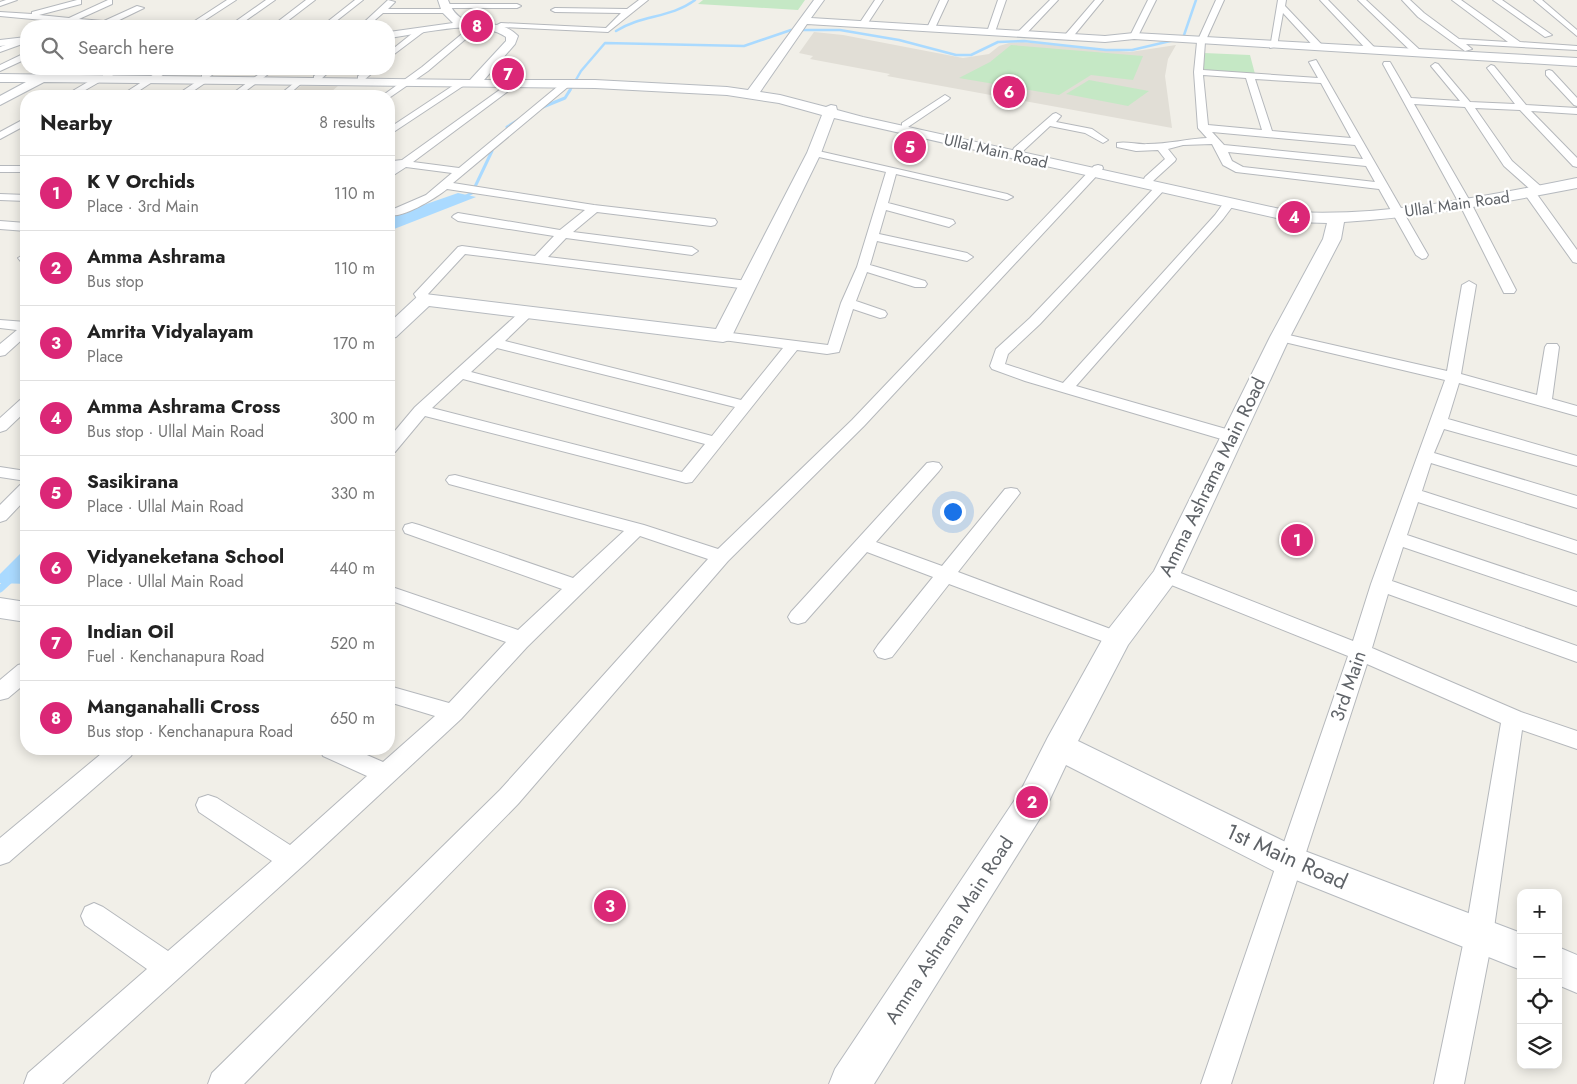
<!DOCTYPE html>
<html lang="en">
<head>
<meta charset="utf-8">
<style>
  body { margin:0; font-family:Jost,sans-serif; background:#f2f2f2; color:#222 }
  .controls { position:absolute; right:15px; bottom:15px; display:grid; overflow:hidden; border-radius:10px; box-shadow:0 2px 12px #0003 }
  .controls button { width:45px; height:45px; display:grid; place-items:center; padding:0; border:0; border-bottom:1px solid #e0e0e0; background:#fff; color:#222; font:25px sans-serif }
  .you { position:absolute; left:952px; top:511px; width:18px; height:18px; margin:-12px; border:4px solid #fff; border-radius:50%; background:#1a73e8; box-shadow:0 0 0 8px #1a73e833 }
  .badge { display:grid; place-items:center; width:32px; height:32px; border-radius:50%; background:#db2777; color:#fff; font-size:16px; font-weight:700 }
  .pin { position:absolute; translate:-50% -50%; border:2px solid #fff; box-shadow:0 1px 5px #0006 }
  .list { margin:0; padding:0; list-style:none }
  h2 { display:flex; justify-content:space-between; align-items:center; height:65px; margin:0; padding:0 20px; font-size:21px }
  h2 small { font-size:16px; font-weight:400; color:#767676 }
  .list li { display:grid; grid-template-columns:32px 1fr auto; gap:15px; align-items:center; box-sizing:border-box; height:75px; padding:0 20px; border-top:1px solid #e0e0e0 }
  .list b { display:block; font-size:19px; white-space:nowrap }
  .list p { margin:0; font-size:16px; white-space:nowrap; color:#767676 }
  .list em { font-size:16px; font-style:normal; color:#767676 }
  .icon { flex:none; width:28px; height:28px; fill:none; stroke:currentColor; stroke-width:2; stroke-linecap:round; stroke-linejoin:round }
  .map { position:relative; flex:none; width:1577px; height:1084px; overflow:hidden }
  .search { position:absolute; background:#fff; box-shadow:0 2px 12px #0003; left:20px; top:20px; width:375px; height:55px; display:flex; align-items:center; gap:12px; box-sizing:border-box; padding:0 18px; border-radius:20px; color:#767676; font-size:19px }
  .panel { position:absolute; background:#fff; box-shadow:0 2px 12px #0003; left:20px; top:90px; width:375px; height:665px; border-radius:20px }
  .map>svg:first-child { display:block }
  .education { fill:#e1ded6 }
  .green { fill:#c5e8c5 }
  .water { fill:#aadaff }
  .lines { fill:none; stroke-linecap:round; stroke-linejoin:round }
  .stream-far2 { stroke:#aadaff; stroke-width:2.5 }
  .stream-far1 { stroke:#aadaff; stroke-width:3 }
  .stream { stroke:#aadaff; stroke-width:7 }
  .street-casing { stroke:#b5b8bc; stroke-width:2 }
  .secondary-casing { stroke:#b6babf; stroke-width:2 }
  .street { fill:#fff; fill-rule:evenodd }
  .secondary { fill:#fff; fill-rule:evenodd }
  .labels { text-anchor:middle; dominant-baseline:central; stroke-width:4.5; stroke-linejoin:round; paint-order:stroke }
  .far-street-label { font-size:16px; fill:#5f6368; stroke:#fff }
  .street-label { font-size:19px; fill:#5f6368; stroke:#fff }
  .near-street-label { font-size:22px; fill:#5f6368; stroke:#fff }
</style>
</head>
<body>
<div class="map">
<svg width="1577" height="1084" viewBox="0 0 1577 1084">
  <rect width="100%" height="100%" fill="#f1efe8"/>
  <!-- education -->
  <path class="education" d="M814 32 843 35 963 58 989 54 999 46 1009 43 1022 42 1130 52 1176 45 1168 59 1165 76 1172 128 887 76 890 74 810 59 813 56 799 53Z
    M301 86H338L326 96H287Z"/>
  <!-- green -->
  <path class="green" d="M703 0H805L798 10 698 4Z
    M1011 45 1143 56 1133 80 1091 75 1059 95 959 78 990 62Z
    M1204 53 1250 55 1255 74 1202 70Z
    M1089 80 1149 91 1128 106 1066 94Z"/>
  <!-- water -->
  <path class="water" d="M458 193 476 197 389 231V217Z
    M26 548V584L0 583V574Z"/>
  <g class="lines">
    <!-- stream-far2 -->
    <path class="stream-far2" d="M616 31C641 15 671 18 695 0
      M569 92 581 71 605 43 744 46 791 30H840L899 40 956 55H971L998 42 1024 41 1106 50H1132L1183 38 1196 0"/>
    <!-- stream-far1 -->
    <path class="stream-far1" d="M538 109 565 98 570 90
      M507 127 520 119
      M462 198 472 193 492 151"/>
    <!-- stream -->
    <path class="stream" d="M0 589 12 578"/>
    <!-- street casing -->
    <g class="street-casing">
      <path id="street" d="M6 0H17L0 6V2Z
        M77 0H81V4L39 15 69 18 108 0H112V4L79 19 104 21 137 6 144 8 107 26 0 16V12L32 14V12Z
        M227 0H236L196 26H187Z
        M266 0H275L238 26H229Z
        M306 0H315L281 26H272Z
        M355 0H363L330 26H322Z
        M388 0 395 2 388 9H448L452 11 448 13H383L368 26H360Z
        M639 0H648L608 32 501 27 497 25 501 23 606 28 621 13 555 12 551 10 555 8 627 9Z
        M875 0H883L866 26H860L859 24Z
        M940 0H948L935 28 928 30 927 28Z
        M998 0H1006L995 32 988 34 987 32Z
        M1050 0H1058L1024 36H1018V32Z
        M1095 0H1103L1071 39H1065V35Z
        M1148 0H1156L1138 36 1131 38 1130 36Z
        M1216 0H1224L1205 42 1203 70 1318 78 1309 62 1316 60 1428 255 1426 258 1422 259 1416 255 1379 189 1236 172 1223 165 1212 144 1183 145 1168 149 1176 159 1175 161 1153 181H1145L1144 179 1145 177 1165 159 1158 150 1136 151 1117 147V143C1127 141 1138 145 1148 144 1168 144 1187 139 1207 138L1198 128 1194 72 1197 42ZM1203 75 1246 78 1262 130 1208 125ZM1255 79 1321 83 1351 138 1272 131ZM1212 132 1355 145 1363 159 1224 145ZM1228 152 1366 166 1375 182 1243 167 1232 161Z
        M1278 0H1286L1285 6 1323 46V50H1317L1283 13 1277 46 1270 48Z
        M1320 0H1328L1375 48V52H1369Z
        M1358 0H1366L1421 51V55H1415Z
        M1402 0H1410L1424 13 1459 39 1508 42 1452 0H1461L1520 42 1577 46V50L1466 44 1472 49 1465 51 1418 17Z
        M1493 0H1502L1552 35 1545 37Z
        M1534 0H1542L1577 30V36Z
        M441 4H517L521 6 517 8H441Z
        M474 24 481 26 428 71 389 98V96H382L422 67Z
        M419 28 426 30 389 58V52Z
        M22 39 26 41 25 43 0 52V47Z
        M23 54H26V59L0 71V65Z
        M1384 62H1390L1411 98 1460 101 1431 66 1435 63 1438 64 1470 102 1515 104 1487 68 1491 65 1494 66 1526 105 1577 108V114L1531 111 1577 158V167L1573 166 1520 110 1475 108 1512 161 1546 191 1540 194 1536 193 1577 250V263L1573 262 1524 193 1531 190 1504 166 1465 107 1414 104 1471 203 1516 290 1514 293H1504L1459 203 1383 64Z
        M68 69H78L64 77H58V73Z
        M112 69H122L109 78H103V74Z
        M162 69H172L131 96H120Z
        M210 69H220L208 78H202V74Z
        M266 69H275L239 96H229Z
        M323 69H332L320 80H314V76Z
        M368 69H377L364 80H358V76Z
        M1549 70 1552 71 1577 98V106L1574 105 1546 75V71Z
        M98 76 101 77V81L75 96H64Z
        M202 78 206 81 205 83 186 96H175Z
        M299 79 303 82 287 96H278Z
        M460 81 463 82V86L389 135V128Z
        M512 81 515 82V86L413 162 459 168 563 82H569V86L453 183 594 205 715 219 717 222 715 225 711 226 597 212 573 232 692 247 698 251 692 255 566 238 548 257 748 281 755 285 753 288 748 289 465 254 428 294 432 300 430 303H420L414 294 458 247 462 246 535 256 554 236 458 221 452 217 454 215 458 213 560 230 585 210 447 189C436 198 402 219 389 215V211L426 195 452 173 406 167 389 178V170L395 166 392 163 393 161 402 160Z
        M945 95 950 98 948 100 908 127H902V123Z
        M1056 113 1061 116 1056 122 1092 129 1108 140 1103 143 1085 133 1050 126 1022 152H1014L1013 150 1014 148 1053 114Z
        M26 118V125L0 139V132Z
        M814 150 1007 194 1013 197 1007 200 896 174 888 203 953 220 955 223 949 227 886 210 879 234 967 253 973 257 967 261 877 241 870 265 925 281 927 284 925 287H915L867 272 856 301 885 311 887 314 885 317 880 318 853 309 839 352 827 354 797 350 692 482 686 483 425 416 395 452 389 453V438L415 407 521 311 526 310 533 314 505 341 741 400 783 348 723 340 718 339 716 336 718 333 723 332 828 345 841 303 857 267 886 172 810 155 809 153 810 151ZM497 348 735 407 712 436 471 372ZM463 379 705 444 682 472 432 408Z
        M1098 165 1102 166 1103 168 1102 170 864 426 728 561 518 804 244 1084H208L212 1073 500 790 708 559 640 536 527 647 461 719 307 862 62 1084H24L28 1073 147 969 85 925 81 916 85 907 94 903 103 907 168 951 272 861 199 812 196 805 199 798 208 795 217 798 290 845 367 776 323 756 320 749H353L383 762 435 716 389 702V686L449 703 506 642 389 600V586L518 630 562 589 405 533 403 529 405 525 412 523 419 525 573 578 624 531 449 484 446 480 449 476 455 475 644 525 718 549 852 420 1094 166Z
        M0 166H26V172H0Z
        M1161 184 1165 185 1167 187 1165 189 1040 324 1008 354 1005 364 1063 383 1215 215 1225 201H1233L1235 203 1223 219 1076 386 1240 433 1242 437 1240 441H1228L1025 381 992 369 990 366 996 349 1030 318 1157 185Z
        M0 194 26 195V201L0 200Z
        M0 221 26 223V231L0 229Z
        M26 253V264L22 263 18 258Z
        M1469 281 1476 285 1461 374 1537 395 1545 347 1547 344H1557L1559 347 1552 399 1577 406V416L1459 383 1448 419 1577 456V466L1444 429 1434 453 1577 496V508L1431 463 1422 491 1577 541V554L1418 502 1407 535 1577 592V606L1403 547 1392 581 1577 646V662L1388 594 1372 648 1521 712 1577 731V749L1522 730 1493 935 1464 1084H1434L1465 935 1501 723 1367 664 1231 1084H1201L1348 656 1159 580 1156 575 1159 570 1166 568 1173 570 1353 641 1371 584 1445 380 1280 341 1275 340 1273 337 1275 334 1280 333 1447 371 1462 285Z
        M0 320 26 322V336L5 355 0 356V344L17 330 0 328Z
        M26 398V411L6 430 0 432V418L20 400Z
        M933 462 939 463 942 467 939 471 876 542 942 566 1005 489 1011 488 1017 489 1020 493 1017 497 958 572 1124 634 1127 639 1124 644 1117 647 1110 644 949 584 892 657 885 659 878 657 874 651 878 645 933 577 867 552 805 622 798 624 791 622 788 617 791 612 927 463Z
        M0 467 26 471V481L0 477Z
        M26 484V499L6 520 0 522V505L20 485Z
        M26 663V683L8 698 0 700V680L18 665Z
        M107 749H135L131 756 9 862 0 865V838Z"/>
    </g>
    <!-- secondary casing -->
    <g class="secondary-casing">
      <path id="secondary" d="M438 0H448C462 38 496 12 518 36L515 44 484 80H595L727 87 748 90 814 0H824L811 18 1105 36 1134 33 1577 58V66L1134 39 1105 42 807 24 760 92 780 95 826 107 831 105 836 106 837 110 863 117 1294 212C1387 217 1486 196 1577 178V188C1500 203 1422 217 1344 222L1341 239 1290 337 1180 575 1128 645 1078 741 1302 850 1521 933V970L1276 872 1066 765 1044 812 874 1084H829L835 1069 1020 792 1048 737 1107 631 1154 571 1270 337 1323 239 1327 223 1294 222 834 118 821 153 730 340 723 342 429 306 396 337 389 339V323L418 296 425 294 716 329 807 153 822 115 779 103 727 95 595 88 44 82 0 105V96L26 82H0V74L470 80 506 41V37C477 17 422 34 389 38V32L453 23 442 12Z
        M26 37V43L0 46V40Z
        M0 598 26 602V622L0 618Z
        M1558 947 1577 955V993L1558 985Z"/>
    </g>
    <!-- street -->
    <use href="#street" class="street"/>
    <!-- secondary -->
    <use href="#secondary" class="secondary"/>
  </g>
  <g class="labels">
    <!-- far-street labels -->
    <g class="far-street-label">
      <text transform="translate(996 151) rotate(13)">Ullal Main Road</text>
      <text transform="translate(1457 204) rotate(-8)">Ullal Main Road</text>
    </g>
    <!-- street labels -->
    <g class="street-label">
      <text transform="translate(1212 477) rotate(-64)">Amma Ashrama Main Road</text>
      <text transform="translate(1348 686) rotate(-71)">3rd Main</text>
      <text transform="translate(949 930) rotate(-57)">Amma Ashrama Main Road</text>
    </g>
    <!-- near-street labels -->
    <g class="near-street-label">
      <text transform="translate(1287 856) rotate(24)">1st Main Road</text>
    </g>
  </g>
</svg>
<div class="controls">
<button>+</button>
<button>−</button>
<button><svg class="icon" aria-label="locate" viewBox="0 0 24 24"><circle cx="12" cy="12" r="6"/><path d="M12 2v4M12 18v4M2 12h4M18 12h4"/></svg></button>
<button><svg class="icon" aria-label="layers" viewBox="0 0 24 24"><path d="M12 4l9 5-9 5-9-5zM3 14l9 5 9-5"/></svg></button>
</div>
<div class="you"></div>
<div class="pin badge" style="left:1297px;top:540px">1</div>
<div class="pin badge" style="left:1032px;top:802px">2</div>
<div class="pin badge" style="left:610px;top:906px">3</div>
<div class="pin badge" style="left:1294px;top:217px">4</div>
<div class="pin badge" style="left:910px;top:147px">5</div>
<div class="pin badge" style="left:1009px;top:92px">6</div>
<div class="pin badge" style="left:508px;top:74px">7</div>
<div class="pin badge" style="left:477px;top:26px">8</div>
<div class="search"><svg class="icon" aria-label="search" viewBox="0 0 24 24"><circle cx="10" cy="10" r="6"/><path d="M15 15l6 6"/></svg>Search here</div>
<section class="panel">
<h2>Nearby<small>8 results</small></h2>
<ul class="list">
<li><span class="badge">1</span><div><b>K V Orchids</b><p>Place · 3rd Main</p></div><em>110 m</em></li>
<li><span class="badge">2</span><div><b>Amma Ashrama</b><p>Bus stop</p></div><em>110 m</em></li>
<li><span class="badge">3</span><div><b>Amrita Vidyalayam</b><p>Place</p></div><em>170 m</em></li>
<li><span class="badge">4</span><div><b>Amma Ashrama Cross</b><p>Bus stop · Ullal Main Road</p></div><em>300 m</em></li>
<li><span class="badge">5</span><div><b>Sasikirana</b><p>Place · Ullal Main Road</p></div><em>330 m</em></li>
<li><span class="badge">6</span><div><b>Vidyaneketana School</b><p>Place · Ullal Main Road</p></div><em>440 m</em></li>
<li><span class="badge">7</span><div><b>Indian Oil</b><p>Fuel · Kenchanapura Road</p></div><em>520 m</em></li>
<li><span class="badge">8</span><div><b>Manganahalli Cross</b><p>Bus stop · Kenchanapura Road</p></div><em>650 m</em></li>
</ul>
</section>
</div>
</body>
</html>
